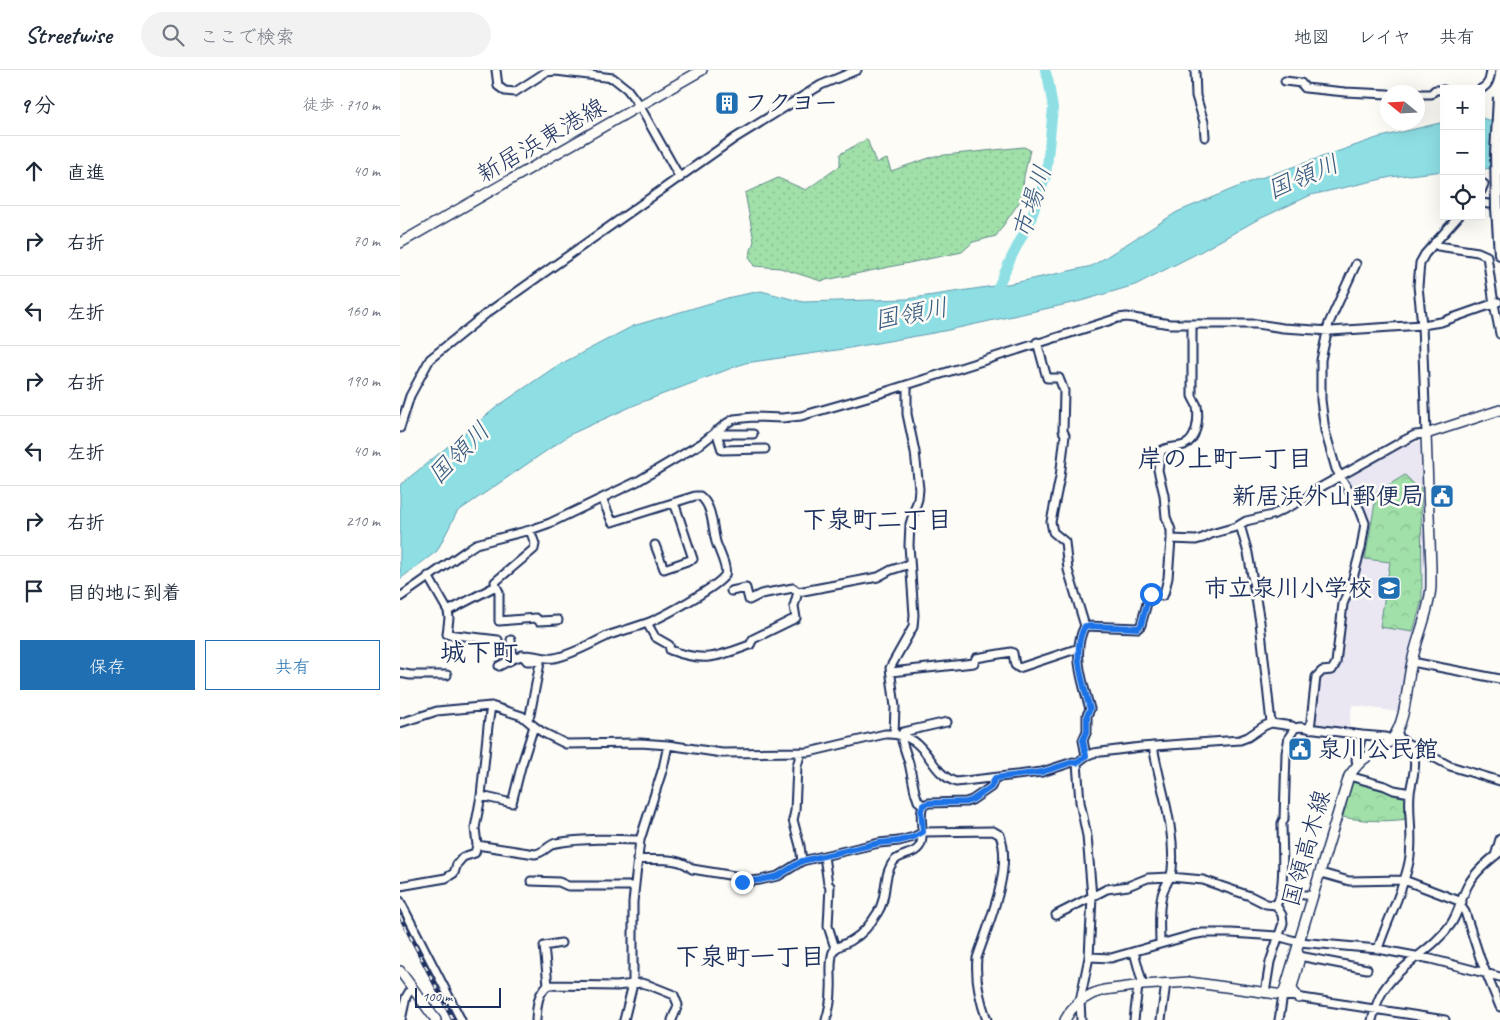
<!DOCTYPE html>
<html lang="ja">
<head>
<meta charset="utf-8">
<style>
  body { margin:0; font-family:Caveat,"Klee One",sans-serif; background:#f2f2f3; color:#1f2937 }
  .controls { position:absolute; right:15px; top:15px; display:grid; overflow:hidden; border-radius:0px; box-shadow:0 5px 20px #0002 }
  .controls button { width:45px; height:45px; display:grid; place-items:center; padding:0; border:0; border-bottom:1px solid #e0e1e3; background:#fff; color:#1f2937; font:25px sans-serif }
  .compass { position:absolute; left:980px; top:15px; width:45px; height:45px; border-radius:50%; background:#fff; box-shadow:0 5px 20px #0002; rotate:288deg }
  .scale { position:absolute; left:15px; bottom:12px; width:86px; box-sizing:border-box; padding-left:5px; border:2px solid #1b2f5e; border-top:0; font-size:14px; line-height:18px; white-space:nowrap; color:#1b2f5e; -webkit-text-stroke:4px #fdfcf7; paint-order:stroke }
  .stop { position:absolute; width:15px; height:15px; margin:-11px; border:4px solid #1a73e8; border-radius:50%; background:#fff }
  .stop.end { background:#1a73e8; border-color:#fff; box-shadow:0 1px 5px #0008 }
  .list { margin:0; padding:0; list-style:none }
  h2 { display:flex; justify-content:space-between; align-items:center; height:65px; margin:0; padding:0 20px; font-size:21px }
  h2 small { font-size:16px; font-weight:400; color:#747a83 }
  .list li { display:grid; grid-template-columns:32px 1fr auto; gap:15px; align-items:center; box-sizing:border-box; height:70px; padding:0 20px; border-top:1px solid #e0e1e3 }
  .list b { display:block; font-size:19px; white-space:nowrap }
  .list em { font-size:16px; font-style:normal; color:#747a83 }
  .actions { display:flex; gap:10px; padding:15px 20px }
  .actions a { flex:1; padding:11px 0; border:1px solid #1f6fb2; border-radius:0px; text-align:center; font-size:18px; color:#1f6fb2 }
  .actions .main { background:#1f6fb2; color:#fff }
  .icon { flex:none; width:28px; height:28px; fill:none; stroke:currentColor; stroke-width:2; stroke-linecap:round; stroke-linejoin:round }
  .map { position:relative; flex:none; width:1100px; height:950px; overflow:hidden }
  header { display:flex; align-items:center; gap:30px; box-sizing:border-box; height:70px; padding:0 25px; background:#fff; border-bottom:1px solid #e0e1e3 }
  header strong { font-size:24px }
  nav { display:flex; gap:28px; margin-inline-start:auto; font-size:18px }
  .search { width:350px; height:45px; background:#f2f2f3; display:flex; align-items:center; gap:12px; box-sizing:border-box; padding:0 18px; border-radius:28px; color:#747a83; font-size:19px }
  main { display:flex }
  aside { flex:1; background:#fff }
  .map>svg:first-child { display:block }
  .built { fill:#eae7f2 }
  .grass { fill:url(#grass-dots); stroke:#5e8884 }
  .park { fill:url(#park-crowns); stroke:#5e8884 }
  .water { fill:#8edfe4; stroke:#6099ae }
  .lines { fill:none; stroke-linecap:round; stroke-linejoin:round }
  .river { stroke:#8edfe4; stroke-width:10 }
  .minor-casing { stroke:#1b2f5e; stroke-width:11 }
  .major-casing { stroke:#1b2f5e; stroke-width:12 }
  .highway-casing { stroke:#1b2f5e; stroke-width:14 }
  .minor { stroke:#fdfcf7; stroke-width:7 }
  .major { stroke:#fdfcf7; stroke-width:9 }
  .highway { stroke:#fdfcf7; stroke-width:10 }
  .rail-casing { stroke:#1b2f5e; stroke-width:4 }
  .rail { stroke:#fdfcf7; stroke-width:2; stroke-dasharray:5.5; stroke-linecap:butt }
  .highway-bridge-casing { stroke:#1b2f5e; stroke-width:14; stroke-linecap:butt }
  .highway-bridge { stroke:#fdfcf7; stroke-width:10 }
  .route { stroke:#1a73e8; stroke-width:6 }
  .labels { text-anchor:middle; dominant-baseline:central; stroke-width:5; stroke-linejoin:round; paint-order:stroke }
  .poi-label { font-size:24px; font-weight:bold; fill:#1b2f5e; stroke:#fdfcf7; text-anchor:start }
  .street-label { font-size:24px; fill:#1b2f5e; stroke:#fdfcf7 }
  .water-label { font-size:25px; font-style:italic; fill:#385b80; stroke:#fdfcf7 }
  .neighbourhood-label { font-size:25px; font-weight:bold; fill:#1b2f5e; stroke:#fdfcf7 }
  .quarter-label { font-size:26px; font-weight:bold; fill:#1b2f5e; stroke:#fdfcf7 }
</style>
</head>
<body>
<header>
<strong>Streetwise</strong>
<div class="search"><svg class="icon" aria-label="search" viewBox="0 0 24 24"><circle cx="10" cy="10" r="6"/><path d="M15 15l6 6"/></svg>ここで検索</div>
<nav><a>地図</a><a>レイヤ</a><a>共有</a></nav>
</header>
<main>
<aside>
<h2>9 分<small>徒歩 · 710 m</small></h2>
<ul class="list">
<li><svg class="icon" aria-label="ahead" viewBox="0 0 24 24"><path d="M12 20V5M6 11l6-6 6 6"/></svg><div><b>直進</b></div><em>40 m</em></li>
<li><svg class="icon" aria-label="right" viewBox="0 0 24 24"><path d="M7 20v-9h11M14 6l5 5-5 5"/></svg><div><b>右折</b></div><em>70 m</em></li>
<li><svg class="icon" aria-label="left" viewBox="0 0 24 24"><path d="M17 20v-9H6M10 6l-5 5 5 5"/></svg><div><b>左折</b></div><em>160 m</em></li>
<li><svg class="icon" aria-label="right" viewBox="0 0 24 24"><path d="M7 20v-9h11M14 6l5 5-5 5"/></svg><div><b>右折</b></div><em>190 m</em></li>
<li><svg class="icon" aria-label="left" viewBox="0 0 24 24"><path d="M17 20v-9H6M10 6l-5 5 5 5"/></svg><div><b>左折</b></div><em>40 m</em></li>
<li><svg class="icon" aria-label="right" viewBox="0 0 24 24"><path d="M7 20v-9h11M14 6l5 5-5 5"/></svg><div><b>右折</b></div><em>210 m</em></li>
<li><svg class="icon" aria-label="arrive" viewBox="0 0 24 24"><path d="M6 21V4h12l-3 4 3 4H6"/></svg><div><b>目的地に到着</b></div></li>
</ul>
<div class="actions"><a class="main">保存</a><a>共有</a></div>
</aside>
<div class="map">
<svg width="1100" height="950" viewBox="0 0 1100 950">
  <defs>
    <pattern id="grass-dots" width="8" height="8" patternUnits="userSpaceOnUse" patternTransform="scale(1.25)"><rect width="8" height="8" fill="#a1e0a9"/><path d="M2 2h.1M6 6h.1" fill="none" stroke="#8ac094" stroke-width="1.8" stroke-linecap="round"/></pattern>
    <pattern id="park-crowns" width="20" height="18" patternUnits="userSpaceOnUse" patternTransform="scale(1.25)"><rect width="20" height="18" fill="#a1e0a9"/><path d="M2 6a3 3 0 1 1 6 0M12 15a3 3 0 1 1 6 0" fill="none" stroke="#8ac094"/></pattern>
  </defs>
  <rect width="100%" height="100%" fill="#fdfcf7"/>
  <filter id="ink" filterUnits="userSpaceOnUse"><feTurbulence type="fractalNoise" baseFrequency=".02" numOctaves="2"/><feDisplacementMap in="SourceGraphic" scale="10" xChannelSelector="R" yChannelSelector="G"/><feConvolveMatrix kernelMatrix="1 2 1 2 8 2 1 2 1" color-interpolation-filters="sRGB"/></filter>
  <g filter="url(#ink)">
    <!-- built -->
    <path class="built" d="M1020 372 1025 472 1024 531 1005 602 998 642 952 635 949 660 913 656 919 608 924 603 936 601 946 539 958 506 967 454 948 412 949 408 982 387 1008 373Z"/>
    <!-- grass -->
    <path class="grass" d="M467 69 476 93 487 89 491 101 535 86 624 77 630 80 624 106 622 128 596 166 573 172 562 182 421 211 380 198 354 196 349 187 354 171 345 123 378 108 406 120 440 96V84Z"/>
    <!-- park -->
    <path class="park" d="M1005 405 1017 417H1021L1022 530 1013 562 980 557 990 492 965 489 977 422Z
      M953 712 983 718 1006 725 1007 749C985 752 963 751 942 747Z"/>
    <!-- water -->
    <path class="water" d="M1081 48 1100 53V98L1081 99Z
      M1044 52V101L991 107 911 125 855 151 800 182 735 215 681 231 544 261 444 279 345 293 237 334 171 364 57 442 37 481 0 509V415L98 336 155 297 233 256 331 227 361 221 403 232 507 229 614 213 692 196 777 142 852 111 977 68Z"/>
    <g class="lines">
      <!-- river -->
      <path class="river" d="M594 226 611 188 631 149 646 106 653 38 648 9 645 0"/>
      <!-- minor casing -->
      <g class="minor-casing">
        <path id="minor" d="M96 0 98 16 105 21 115 22 146 2 156 1 213 8 227 19 239 35 280 108
          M795 0 796 26 804 52 805 67
          M885 11 901 13 905 18 945 22 988 24
          M1081 19C1089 15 1090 9 1091 0
          M1018 24H1031L1035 20H1044
          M1081 121 1084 114
          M1081 133 1089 134 1100 133
          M1035 172 1038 176 1078 182 1087 186 1094 234 1100 264
          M637 272 647 308H659L664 321 663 361 665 365 663 382 660 407 651 452 653 462 665 472 668 500 685 556C671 581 683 614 690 639L687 645V661L683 670 686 686
          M0 358 10 326 30 289 87 243 335 68 421 15 457 0
          M316 361 322 380 365 379
          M317 364H353
          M840 455 848 483 860 552 871 653
          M771 469 796 470 803 468 811 464 836 457 846 451 872 445 903 430 921 417 1001 372 1015 365 1026 364 1022 255 1018 216 1020 193 1025 184 1059 146
          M255 475 264 499 293 489 276 438 273 434
          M28 506 48 541 49 548 47 564 98 570
          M96 516 95 512 134 479 135 474 130 460
          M331 521 346 518 349 530 361 524 393 518 398 522
          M0 527 70 478 76 474 130 460 150 453 238 411 302 373 327 353 334 349 353 347 382 348 401 346 478 324 718 248 727 247 770 254H857L883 258 931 261 1022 255 1041 252 1098 232
          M48 541 96 516 99 522V551L136 548 139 551 158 550
          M247 553 255 567 269 575 270 580C305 593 317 587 350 575L353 569 396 548 394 536 398 522 478 507 491 500 510 494
          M685 556 738 558 741 555 749 526 751 524 762 526 764 524 768 508 771 469V460L766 447 764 425 758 400 761 381C768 376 776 378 784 375 797 370 799 349 797 336 796 333 793 329 792 326V254
          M122 585 127 591H136L140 593 130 645 127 650
          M113 589C133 580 137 590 154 588 169 586 193 573 207 566 220 561 234 558 247 553 261 548 319 516 325 505 328 498 318 479 316 472 312 457 313 436 300 426H295L212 452 202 428
          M1012 592 1100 609
          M99 596 113 589 111 570
          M491 602 574 593 576 588 611 582 613 583 615 595 619 598 673 580 678 579
          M0 603 10 605H47
          M0 653 37 641 91 636 122 646 134 656 121 697 112 733 81 726
          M134 656 142 662 166 674 240 673 268 675 322 683 409 682 485 664C530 662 526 702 556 712L642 702 673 692 677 693 686 686 693 683 741 677 840 670 848 667 864 656 871 653 892 656 895 658 900 657 962 665
          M910 659 916 607 922 601 932 600 936 593 943 534 953 508 961 478 965 453 960 440 936 399 925 361 921 330V290L929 253 956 194
          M997 662 1000 668 1005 672 1050 696 1100 711
          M494 664 495 637 490 598 513 557 514 545 509 475 510 454 518 429 519 419 515 382 507 344V315
          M753 676C760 717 776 758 772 800 771 809 764 816 762 825 758 840 760 858 760 874
          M401 682 397 696 395 741 393 750 400 776 402 791
          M677 693 680 732 687 766 692 827 689 887 680 931 681 950
          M957 695 956 689 962 665 986 667 991 670
          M949 706 985 716 994 720 1010 723
          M523 735 529 733 566 732 572 730 591 717 595 708
          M77 775 135 784C144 783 148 775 156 773 184 768 212 769 240 770
          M424 786 428 814 430 816 428 856 435 878
          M1095 786 1100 769
          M237 789C255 791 279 786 292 799L341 807 342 812 360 810 378 806 402 791 479 773 499 771 514 767 523 762 593 761 600 765C613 799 588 855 577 888 575 909 580 931 587 950
          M921 803 949 811 1004 810 1062 832
          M131 811 159 812 168 816H234
          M0 816 46 808 54 803 57 794 63 787 75 783 77 775 75 758 81 726 88 656 91 636
          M880 822 913 826
          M0 831 61 950
          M1060 835 1065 842 1080 888 1100 937
          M656 845 707 819 728 816 748 808 771 807 803 810 850 826 866 834 876 835
          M161 873 144 876 148 915 217 916 241 913 249 915 274 925 278 935 272 950
          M978 879C987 850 1003 822 1009 792 1014 769 1008 746 1010 723 1013 702 1021 689 1005 672
          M734 882 743 915
          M899 886 967 899
          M689 887 711 888 792 865 803 863H831L877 866 899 872 978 879 1031 889 1100 907
          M865 923 870 892 883 853 882 845 876 835C886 821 882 772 882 753L884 749 886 683 889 667 895 658
          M1 950 6 927 12 917
          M136 950C137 936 137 924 148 915
          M224 950 233 914V832L240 770 263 698 268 675
          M426 950C429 940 431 930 431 920 432 908 429 893 433 882 436 875 447 874 452 870 463 864 472 852 478 842 488 827 482 805 494 791 501 783 518 785 521 773 525 761 518 747 523 735L518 731 515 722 509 693 502 671 503 662 547 652
          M734 950 738 916
          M761 950 766 913
          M879 950 883 925 1045 950
          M972 950C975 940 977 930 983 921 1000 894 1032 881 1051 854 1059 842 1061 828 1068 815 1075 802 1088 791 1100 782"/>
      </g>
      <!-- major casing -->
      <g class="major-casing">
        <path id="major" d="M0 173 302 0
          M898 883 899 891 892 917 893 921 899 928
          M0 901 36 950
          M665 950 671 940 680 931 692 924 704 920 743 915 789 912 883 925 949 706C954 699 959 692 967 687 975 681 985 678 992 669 1007 650 1006 616 1012 592 1017 567 1029 543 1031 517 1031 511 1031 504 1031 498L1026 364 1100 340"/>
      </g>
      <!-- highway casing -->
      <g class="highway-casing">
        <path id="highway" d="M1097 138 1100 184"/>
      </g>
      <!-- minor -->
      <use href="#minor" class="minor"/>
      <!-- major -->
      <use href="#major" class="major"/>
      <!-- highway -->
      <use href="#highway" class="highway"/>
      <!-- rail casing -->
      <g class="rail-casing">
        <path id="rail" d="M0 846 53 950"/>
      </g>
      <!-- rail -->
      <use href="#rail" class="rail"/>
      <!-- highway-bridge casing -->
      <g class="highway-bridge-casing">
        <path id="highway-bridge" d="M1097 138 1096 84 1099 27"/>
      </g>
      <!-- highway-bridge -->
      <use href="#highway-bridge" class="highway-bridge"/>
    </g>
  </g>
  <g class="lines" filter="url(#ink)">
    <!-- route -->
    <path class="route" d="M342 812 360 810 378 806 402 791 479 773 499 771 514 767 523 762 521 740 523 735 529 733 566 732 572 730 591 717 595 708 642 702 673 692 677 693 686 686 683 670 687 661V645L690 639C683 613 671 581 685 556L738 558 741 555 749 526 751 524"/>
  </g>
  <!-- icons -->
  <defs>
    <g id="building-square" transform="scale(1.25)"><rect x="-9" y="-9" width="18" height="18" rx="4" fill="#1f6fb2" stroke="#fdfcf7"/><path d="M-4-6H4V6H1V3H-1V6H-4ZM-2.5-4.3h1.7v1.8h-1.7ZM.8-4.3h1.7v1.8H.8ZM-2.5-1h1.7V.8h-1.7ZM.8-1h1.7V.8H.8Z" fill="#fff"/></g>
    <g id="civic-square" transform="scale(1.25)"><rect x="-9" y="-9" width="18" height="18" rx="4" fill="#1f6fb2" stroke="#fdfcf7"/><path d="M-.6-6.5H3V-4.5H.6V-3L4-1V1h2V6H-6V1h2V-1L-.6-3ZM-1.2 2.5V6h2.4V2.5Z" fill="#fff"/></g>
    <g id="school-square" transform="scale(1.25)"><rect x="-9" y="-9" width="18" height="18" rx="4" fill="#1f6fb2" stroke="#fdfcf7"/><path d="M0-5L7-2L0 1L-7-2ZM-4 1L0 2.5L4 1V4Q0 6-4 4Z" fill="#fff"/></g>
  </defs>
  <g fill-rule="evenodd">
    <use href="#building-square" x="327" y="33"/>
    <use href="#civic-square" x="1042" y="426"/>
    <use href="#school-square" x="989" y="518"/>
    <use href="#civic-square" x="900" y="679"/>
  </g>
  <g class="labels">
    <!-- poi labels -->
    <g class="poi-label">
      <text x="344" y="33">フクヨー</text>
      <text x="1024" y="426" text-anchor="end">新居浜外山郵便局</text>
      <text x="972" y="518" text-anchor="end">市立泉川小学校</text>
      <text x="918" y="679">泉川公民館</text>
    </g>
    <!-- street labels -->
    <g class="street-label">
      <text transform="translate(141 70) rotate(-30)">新居浜東港線</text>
      <text transform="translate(906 778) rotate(-74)">国領高木線</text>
    </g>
    <!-- water labels -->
    <g class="water-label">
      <text transform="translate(903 107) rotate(-23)">国領川</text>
      <text transform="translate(632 132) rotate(-72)">市場川</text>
      <text transform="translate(511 244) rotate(-11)">国領川</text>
      <text transform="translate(59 383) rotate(-45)">国領川</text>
    </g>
    <!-- neighbourhood labels -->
    <g class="neighbourhood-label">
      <text x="825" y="389">岸の上町一丁目</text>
      <text x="477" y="450">下泉町二丁目</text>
      <text x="350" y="887">下泉町一丁目</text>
    </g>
    <!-- quarter labels -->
    <g class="quarter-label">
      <text x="79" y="582">城下町</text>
    </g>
  </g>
</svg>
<div class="controls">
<button>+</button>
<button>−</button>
<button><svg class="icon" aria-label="locate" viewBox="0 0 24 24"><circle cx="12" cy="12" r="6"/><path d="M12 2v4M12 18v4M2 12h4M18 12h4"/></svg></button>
</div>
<svg class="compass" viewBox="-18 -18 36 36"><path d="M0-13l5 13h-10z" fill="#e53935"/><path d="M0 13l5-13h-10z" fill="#747a83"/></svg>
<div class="scale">100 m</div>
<div class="stop" style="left:751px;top:524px"></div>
<div class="stop end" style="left:342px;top:812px"></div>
</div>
</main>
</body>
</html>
